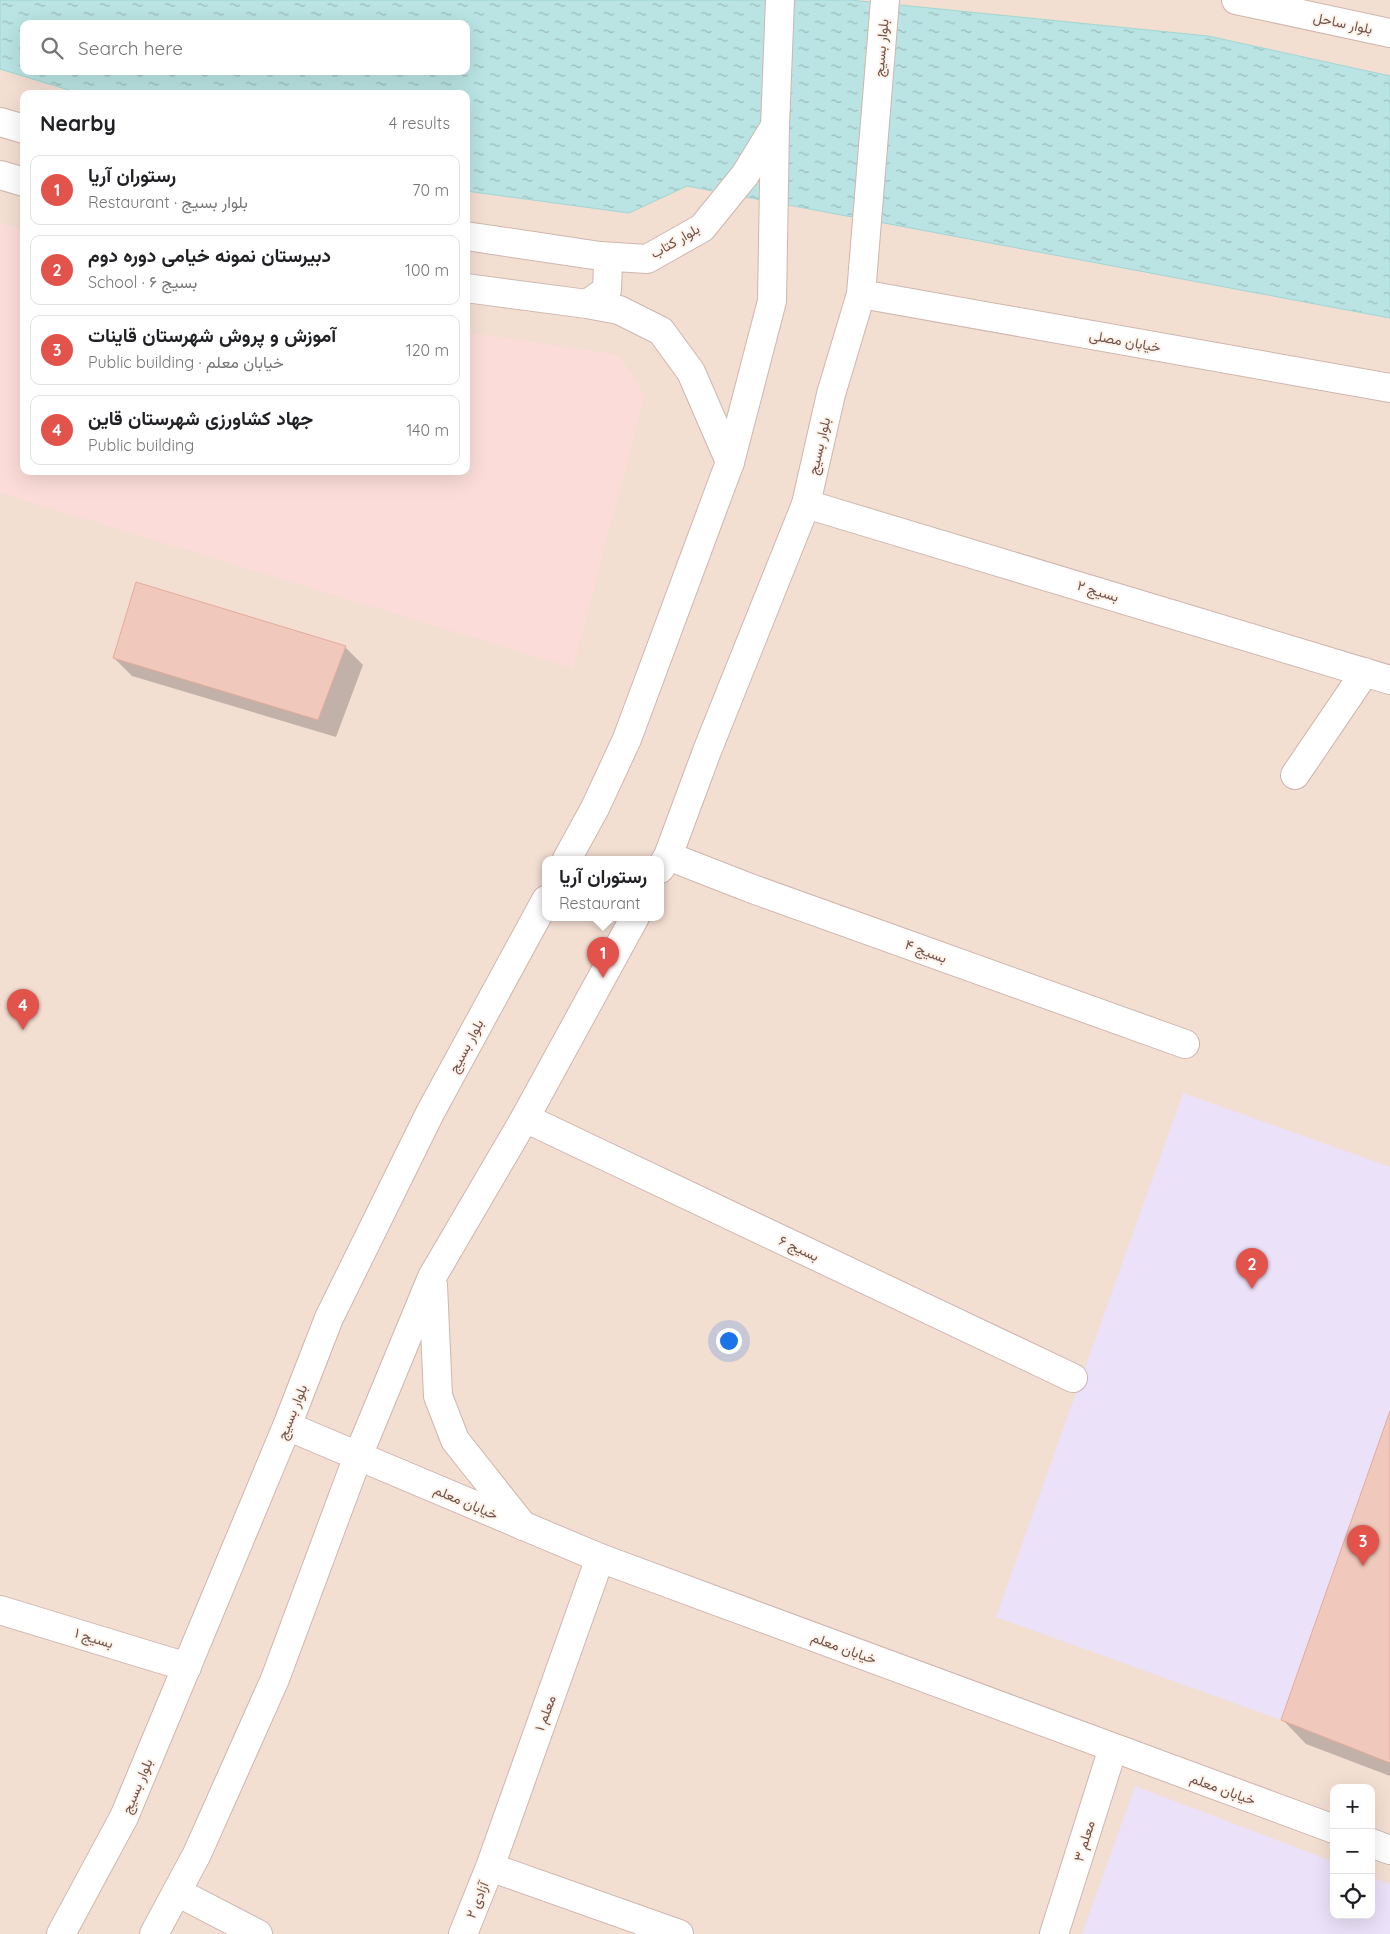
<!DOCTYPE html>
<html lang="en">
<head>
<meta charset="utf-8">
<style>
  body { margin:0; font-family:Quicksand,Vazirmatn,sans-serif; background:#f6f6f6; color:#202124 }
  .controls { position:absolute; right:15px; bottom:15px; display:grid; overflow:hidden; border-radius:10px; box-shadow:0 5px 20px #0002 }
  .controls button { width:45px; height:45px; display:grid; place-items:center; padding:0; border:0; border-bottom:1px solid #e0e0e0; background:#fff; color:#202124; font:25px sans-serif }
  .you { position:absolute; left:728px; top:1340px; width:18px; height:18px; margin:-12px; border:4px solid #fff; border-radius:50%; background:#1a73e8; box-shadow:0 0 0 8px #1a73e833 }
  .badge { display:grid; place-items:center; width:32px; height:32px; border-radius:50%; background:#e2534c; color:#fff; font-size:16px; font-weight:700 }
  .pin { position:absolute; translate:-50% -41px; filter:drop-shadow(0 1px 2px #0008) }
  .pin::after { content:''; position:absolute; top:26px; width:18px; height:15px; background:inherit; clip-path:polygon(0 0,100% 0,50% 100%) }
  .popup { position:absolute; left:542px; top:856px; width:122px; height:65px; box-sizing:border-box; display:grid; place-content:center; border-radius:10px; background:#fff; filter:drop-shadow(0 1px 4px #0005); font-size:16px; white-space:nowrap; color:#757577 }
  .popup b { font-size:19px; color:#202124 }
  .popup::after { content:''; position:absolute; left:50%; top:100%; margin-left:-10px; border:10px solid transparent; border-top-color:#fff }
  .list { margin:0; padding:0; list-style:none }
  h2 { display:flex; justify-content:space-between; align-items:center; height:65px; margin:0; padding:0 20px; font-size:21px }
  h2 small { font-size:16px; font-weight:400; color:#757577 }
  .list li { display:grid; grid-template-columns:32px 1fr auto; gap:15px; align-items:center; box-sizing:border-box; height:70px; margin:0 10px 10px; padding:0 10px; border:1px solid #e0e0e0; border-radius:10px }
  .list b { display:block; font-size:19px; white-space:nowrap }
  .list p { margin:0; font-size:16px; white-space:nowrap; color:#757577 }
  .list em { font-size:16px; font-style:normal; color:#757577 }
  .icon { flex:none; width:28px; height:28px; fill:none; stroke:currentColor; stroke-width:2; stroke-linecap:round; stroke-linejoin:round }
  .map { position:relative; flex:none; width:1390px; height:1934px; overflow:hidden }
  .search { position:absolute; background:#fff; box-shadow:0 5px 20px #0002; left:20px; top:20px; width:450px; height:55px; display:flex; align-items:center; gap:12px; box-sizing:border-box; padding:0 18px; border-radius:10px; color:#757577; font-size:19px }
  .panel { position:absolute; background:#fff; box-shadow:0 5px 20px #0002; left:20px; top:90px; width:450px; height:385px; border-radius:10px }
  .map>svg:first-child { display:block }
  .residential { fill:#f3ded2; fill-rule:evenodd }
  .commercial { fill:#fbdcd8 }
  .education { fill:#ebe1f8 }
  .water { fill:url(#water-ripples); stroke:#a0d6d4; fill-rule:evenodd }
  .shadow { fill:#0003 }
  .building { fill:#f0c8bc; stroke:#e2ab9d }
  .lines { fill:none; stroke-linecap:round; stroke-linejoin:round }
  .minor-casing { stroke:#cfb6ae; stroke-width:30 }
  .tertiary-casing { stroke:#cfb6ae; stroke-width:30 }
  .secondary-casing { stroke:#d1b5ab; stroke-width:30 }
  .minor { stroke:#fff; stroke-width:28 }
  .tertiary { stroke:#fff; stroke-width:28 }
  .secondary { stroke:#fff; stroke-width:28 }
  .labels { text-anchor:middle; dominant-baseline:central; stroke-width:4; stroke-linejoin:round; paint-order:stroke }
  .street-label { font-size:14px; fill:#73524a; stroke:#fef3ea }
</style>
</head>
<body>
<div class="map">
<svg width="1390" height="1934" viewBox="0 0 1390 1934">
  <defs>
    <pattern id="water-ripples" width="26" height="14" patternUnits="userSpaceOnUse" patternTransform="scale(1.25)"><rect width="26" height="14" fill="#b9e4e3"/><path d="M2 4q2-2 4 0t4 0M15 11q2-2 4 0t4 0" fill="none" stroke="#9bbbba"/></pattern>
  </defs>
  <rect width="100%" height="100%" fill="#fbeee4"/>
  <!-- residential -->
  <path class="residential" d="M0 0H1390V1934H0ZM24 24H466V71H24ZM24 94H466V471H24ZM546 859H660V917H546ZM1334 1788H1371V1915H1334Z"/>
  <!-- commercial -->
  <path class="commercial" d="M0 223 24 229V471H466V332L619 355 645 395 573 668 0 493Z"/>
  <!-- education -->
  <path class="education" d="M1183 1093 1390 1167V1411L1281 1720 996 1617Z
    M1135 1786 1334 1862V1915H1371V1877L1390 1884V1934H1082Z"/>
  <!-- water -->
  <path class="water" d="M0 0H850L1208 36 1390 76V318L687 186 629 213 466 191V94H82L0 69ZM24 24H466V71H24Z"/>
  <!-- shadow -->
  <path class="shadow" d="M345 647 363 665 336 737 132 676 114 658Z
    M1390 1415V1776L1306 1744 1283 1720Z"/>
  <!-- building -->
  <path class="building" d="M136 582 346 646 318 720 113 658Z
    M1390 1411V1763L1281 1720Z"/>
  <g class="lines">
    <!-- minor casing -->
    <g class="minor-casing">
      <path id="minor" d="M0 122 24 129
        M0 175 24 182
        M466 236 600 256 647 259 702 228 745 175 775 126
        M466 288 587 304 619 310 661 331 691 372 730 462
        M861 294 1390 388
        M587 304 607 290 608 263 600 256
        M806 504 1390 680
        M1295 775 1365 672
        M668 856 750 888 1185 1044
        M525 1118 1073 1378
        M0 1610 187 1667
        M490 1867 679 1934
        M177 1892 258 1934
        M463 1934 490 1867 600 1558
        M1054 1934 1113 1748"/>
    </g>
    <!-- tertiary casing -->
    <g class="tertiary-casing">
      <path id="tertiary" d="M287 1426 600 1558 1334 1829
        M1371 1843 1390 1850"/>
    </g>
    <!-- secondary casing -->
    <g class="secondary-casing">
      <path id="secondary" d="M1236 0 1390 33
        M567 859 595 808 627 739 730 462 772 301 775 126 780 0
        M660 869 668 856 707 751 806 504 831 394 861 294 885 0
        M433 1285 438 1396 455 1440 523 1526
        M61 1934 124 1817 287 1426 329 1318 430 1113 546 900
        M154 1934 197 1854 275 1679 358 1456 432 1277 525 1118 635 917"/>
    </g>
    <!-- minor -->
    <use href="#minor" class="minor"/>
    <!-- tertiary -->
    <use href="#tertiary" class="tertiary"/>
    <!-- secondary -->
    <use href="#secondary" class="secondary"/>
  </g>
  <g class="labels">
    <!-- street labels -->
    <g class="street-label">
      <text transform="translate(1343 23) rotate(12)">بلوار ساحل</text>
      <text transform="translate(881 48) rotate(-85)">بلوار بسیج</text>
      <text transform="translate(675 241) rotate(-30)">بلوار کتاب</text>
      <text transform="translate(1125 341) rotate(10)">خیابان مصلی</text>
      <text transform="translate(819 446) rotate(-77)">بلوار بسیج</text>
      <text transform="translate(1098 591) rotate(17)">بسیج ۲</text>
      <text transform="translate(926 951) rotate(20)">بسیج ۴</text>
      <text transform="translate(466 1046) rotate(-62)">بلوار بسیج</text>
      <text transform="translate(799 1248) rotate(25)">بسیج ۶</text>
      <text transform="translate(292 1412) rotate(-68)">بلوار بسیج</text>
      <text transform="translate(466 1502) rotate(23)">خیابان معلم</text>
      <text transform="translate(94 1638) rotate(17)">بسیج ۱</text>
      <text transform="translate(844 1648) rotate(20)">خیابان معلم</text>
      <text transform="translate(545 1713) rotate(-70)">معلم ۱</text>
      <text transform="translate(137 1786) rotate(-67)">بلوار بسیج</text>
      <text transform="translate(1223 1789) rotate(20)">خیابان معلم</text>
      <text transform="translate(1084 1841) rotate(-73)">معلم ۳</text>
      <text transform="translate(477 1900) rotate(-68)">آزادی ۲</text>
    </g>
  </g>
</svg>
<div class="controls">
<button>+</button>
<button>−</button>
<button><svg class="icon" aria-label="locate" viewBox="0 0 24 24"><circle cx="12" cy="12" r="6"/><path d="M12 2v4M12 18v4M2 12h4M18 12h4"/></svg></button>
</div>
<div class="you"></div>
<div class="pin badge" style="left:603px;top:978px">1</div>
<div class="popup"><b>رستوران آریا</b>Restaurant</div>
<div class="pin badge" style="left:1252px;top:1289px">2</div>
<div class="pin badge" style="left:1363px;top:1566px">3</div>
<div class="pin badge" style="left:23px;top:1030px">4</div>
<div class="search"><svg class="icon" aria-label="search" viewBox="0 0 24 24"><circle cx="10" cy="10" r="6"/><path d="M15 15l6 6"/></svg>Search here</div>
<section class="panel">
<h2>Nearby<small>4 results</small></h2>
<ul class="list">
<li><span class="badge">1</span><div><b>رستوران آریا</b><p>Restaurant · بلوار بسیج</p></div><em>70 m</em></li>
<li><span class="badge">2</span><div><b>دبیرستان نمونه خیامی دوره دوم</b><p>School · بسیج ۶</p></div><em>100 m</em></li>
<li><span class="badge">3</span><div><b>آموزش و پروش شهرستان قاینات</b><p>Public building · خیابان معلم</p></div><em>120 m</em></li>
<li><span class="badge">4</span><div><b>جهاد کشاورزی شهرستان قاین</b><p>Public building</p></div><em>140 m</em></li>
</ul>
</section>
</div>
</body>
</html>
